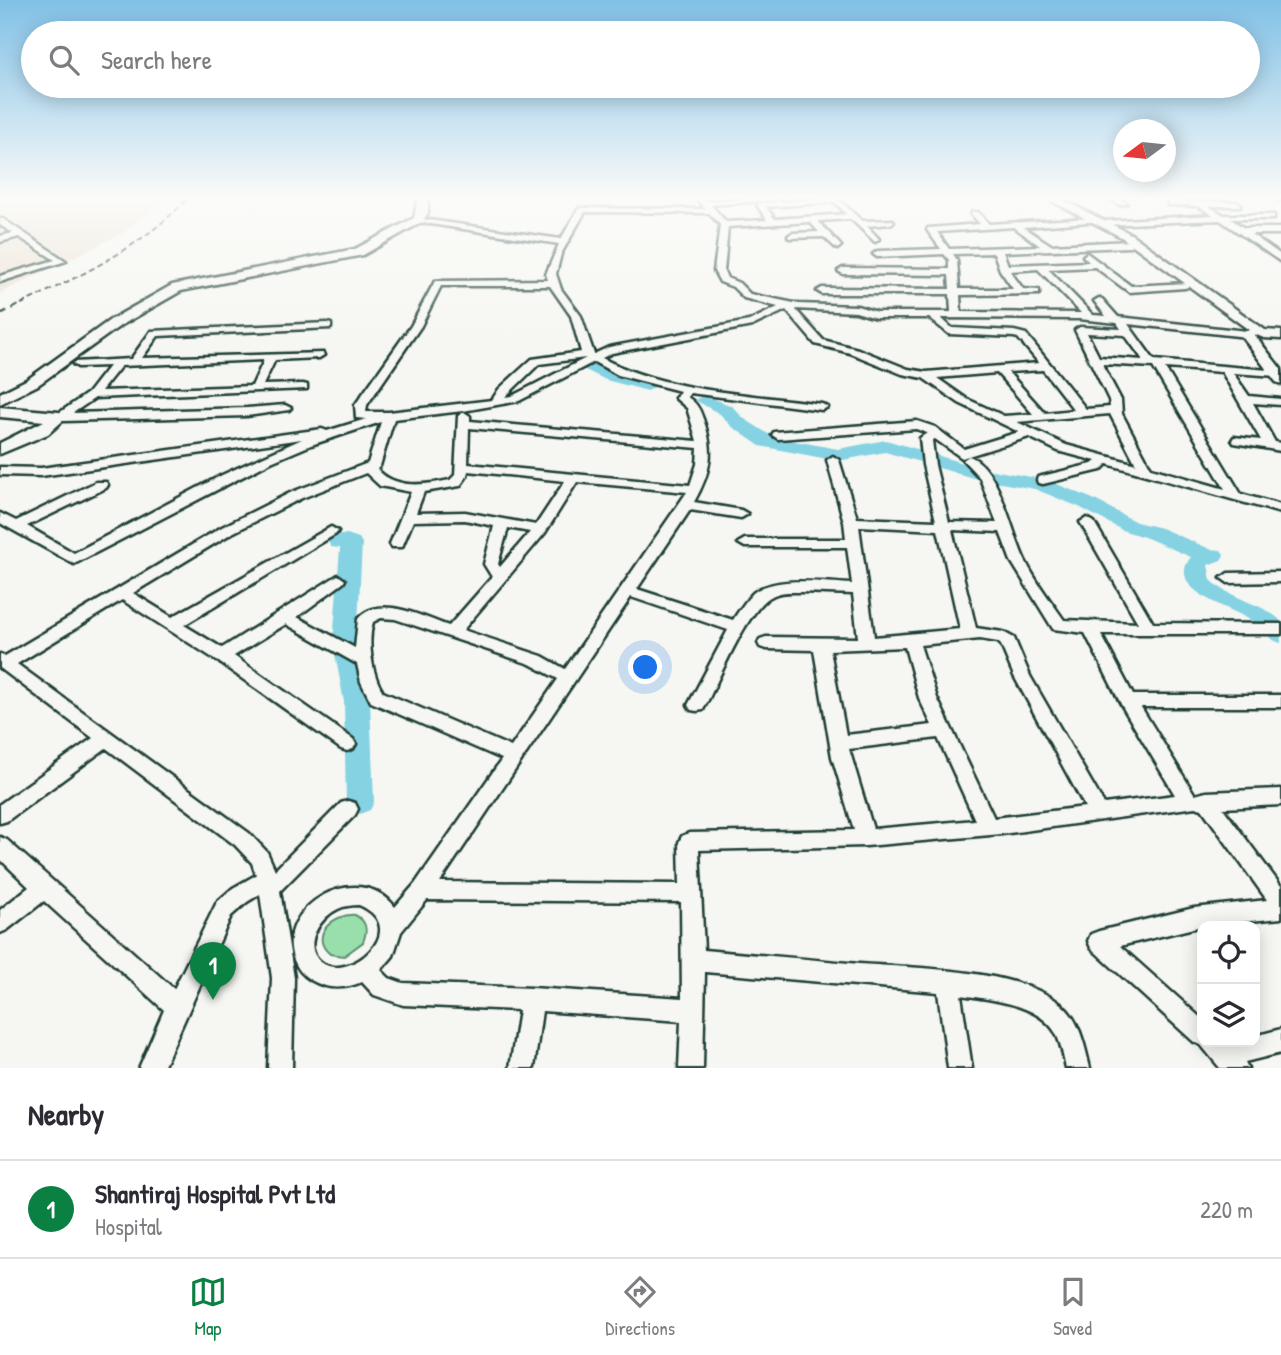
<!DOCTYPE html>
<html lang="en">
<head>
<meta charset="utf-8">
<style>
  body { margin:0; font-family:"Patrick Hand",sans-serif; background:#f2f2f3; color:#2b2b33 }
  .controls { position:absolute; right:21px; bottom:21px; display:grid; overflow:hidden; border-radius:14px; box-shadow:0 4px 18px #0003 }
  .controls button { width:63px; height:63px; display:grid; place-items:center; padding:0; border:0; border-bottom:2px solid #e1e1e2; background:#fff; color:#2b2b33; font:35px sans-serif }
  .compass { position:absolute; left:1113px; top:119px; width:63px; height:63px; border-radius:50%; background:#fff; box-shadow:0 4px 18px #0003; rotate:255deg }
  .you { position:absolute; left:646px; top:668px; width:24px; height:24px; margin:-18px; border:5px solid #fff; border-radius:50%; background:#1a73e8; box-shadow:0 0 0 10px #1a73e833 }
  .badge { display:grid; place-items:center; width:46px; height:46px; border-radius:50%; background:#0b8043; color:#fff; font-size:23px; font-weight:700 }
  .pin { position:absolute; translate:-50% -58px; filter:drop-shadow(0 2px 4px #0008) }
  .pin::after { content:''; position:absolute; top:37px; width:24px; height:21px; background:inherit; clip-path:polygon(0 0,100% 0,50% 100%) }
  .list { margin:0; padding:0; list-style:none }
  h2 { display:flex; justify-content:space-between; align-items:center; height:91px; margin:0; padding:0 28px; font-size:30px }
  h2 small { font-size:23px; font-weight:400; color:#7c7c81 }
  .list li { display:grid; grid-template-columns:46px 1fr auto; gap:21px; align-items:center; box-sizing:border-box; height:98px; padding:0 28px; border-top:2px solid #e1e1e2 }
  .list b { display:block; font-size:26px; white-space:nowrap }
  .list p { margin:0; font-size:23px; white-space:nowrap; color:#7c7c81 }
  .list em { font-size:23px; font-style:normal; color:#7c7c81 }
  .icon { flex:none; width:38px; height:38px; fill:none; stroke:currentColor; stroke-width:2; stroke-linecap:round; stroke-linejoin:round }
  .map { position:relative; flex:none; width:1281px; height:1068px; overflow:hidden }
  .search { position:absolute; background:#fff; box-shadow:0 4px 18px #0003; left:21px; right:21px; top:21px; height:77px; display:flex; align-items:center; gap:18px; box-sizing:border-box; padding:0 24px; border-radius:38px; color:#7c7c81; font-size:26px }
  .sheet { height:189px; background:#fff }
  nav { display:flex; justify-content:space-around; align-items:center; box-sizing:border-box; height:98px; border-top:2px solid #e1e1e2; background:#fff; font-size:19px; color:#7c7c81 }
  nav a { display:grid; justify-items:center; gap:4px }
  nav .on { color:#0b8043 }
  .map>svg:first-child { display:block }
  .built { fill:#ebe1d1 }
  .green { fill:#99dfac; stroke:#5c8e70; stroke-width:2 }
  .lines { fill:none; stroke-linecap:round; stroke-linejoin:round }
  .river { fill:#85d2e3; fill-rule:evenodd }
  .street-casing { stroke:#1f3d34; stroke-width:5 }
  .secondary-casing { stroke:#1f3d34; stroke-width:5 }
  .street { fill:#f6f6f2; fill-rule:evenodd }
  .secondary { fill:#f6f6f2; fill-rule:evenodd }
  .rail-far1 { stroke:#1f3d34; stroke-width:2; stroke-dasharray:6 3.5; stroke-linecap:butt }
  .rail { stroke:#1f3d34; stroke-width:2.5; stroke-dasharray:8 4.5; stroke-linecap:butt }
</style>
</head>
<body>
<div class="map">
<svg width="1281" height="1068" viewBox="0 0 1281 1068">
  <rect width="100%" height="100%" fill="#f6f6f2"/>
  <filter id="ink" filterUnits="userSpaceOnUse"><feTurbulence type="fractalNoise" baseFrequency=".0143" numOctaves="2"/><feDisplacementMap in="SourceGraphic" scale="14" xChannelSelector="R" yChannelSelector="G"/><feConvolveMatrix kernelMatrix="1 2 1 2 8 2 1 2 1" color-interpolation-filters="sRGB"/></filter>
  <g filter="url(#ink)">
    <!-- built -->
    <path class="built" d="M0 198H169L121 234 0 293Z"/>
    <!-- green -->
    <path class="green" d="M355 915C367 921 368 930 363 942L344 956 330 954C308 936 334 913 355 915Z"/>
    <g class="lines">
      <!-- river -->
      <path class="river" d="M587 360 654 382 656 386 648 391 606 380 581 368 579 365 581 362Z
        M704 395 732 406 743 418 773 437 838 449 886 440 927 452 929 456 920 462 885 452 838 461 760 446 731 426 720 414 695 400Z
        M936 455 976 467 1047 480 1093 499 1136 522 1161 528 1210 549 1221 550 1224 555 1221 560 1208 565 1211 580C1230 599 1260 602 1280 620L1281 643C1268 640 1261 628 1250 620 1233 608 1164 591 1191 557L1147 538 1122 530 1079 507 1035 489 973 478 929 465 927 461 929 457Z
        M347 534 359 538 362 543 357 643 370 702 374 802 370 810 360 814 350 810 346 802 344 702 333 643 340 548 331 547 328 542 331 537Z"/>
      <!-- street casing -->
      <g class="street-casing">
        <path id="street" d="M696 198H704L707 201 775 198 771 200 711 205 726 222 767 220 757 205 761 203 837 198 862 221 893 220 894 222 890 224 867 226 879 239 875 242 851 219 818 221 841 246 837 249 824 237 789 238 788 236 792 233 819 232 810 222 728 227 724 271 727 278 739 283 750 294 799 304 857 306 877 312H951L950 294H822L817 291 822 288 950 289 949 275 843 274 838 271 843 268 949 269V260L944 254 877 257 873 254 877 251 941 249 927 230 928 228 980 224 971 214 972 212H978L989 224 1091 218V222H1088L1023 227 1051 245 1129 241 1133 244 1129 247 1003 252 1008 265 1089 262 1083 256 1087 253 1131 286 1188 283V287L1185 288 1129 292 1095 267 1048 269 1093 315 1106 316 1094 301 1099 298 1102 299 1118 317 1247 331 1252 334 1247 337 1128 324 1154 360 1281 371V375L1277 376 1233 373 1249 396 1281 399V405L1253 403 1275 442 1281 443V451L1234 443 1232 440 1234 437 1261 440 1222 372 1165 368 1241 494 1281 505V513L1107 464 1101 470 1043 484 1038 483 1037 480 1038 477 1092 464 1096 461 1058 451 1029 437 962 458 935 439 932 440 935 465 949 522 997 523 980 478 963 460 969 456C1000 467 1011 532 1025 560 1035 581 1051 601 1064 620L1138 623 1080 522 1087 518 1094 522 1153 623 1281 624V634H1101L1133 695H1281V707H1141L1195 795 1206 792 1281 789V805L1223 808 1281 886V918L1202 926 1120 946 1202 1019V1042H1255V1036L1281 1029V1053L1245 1062 1248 1068H1220L1201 1045 1194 1042 1091 948 1088 941 1091 934 1099 931 1194 908 1267 900 1202 809 1195 807 1002 834 866 846 699 850 704 950C756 955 808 959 859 964 914 968 1020 969 1062 1005 1080 1020 1085 1047 1090 1068H1066C1063 1056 1061 1042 1055 1032 1037 1003 991 1000 961 995L972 1068H948L938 992 705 972 703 1068H679L681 1021 542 1011 534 1068H510L519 1010 403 1005 374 995 362 982C345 989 328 990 311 980 302 975 298 969 294 960 273 908 358 858 395 907L415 884 502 759 371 702 361 682 357 664 286 624 234 656 353 739 356 744 353 749 347 751 341 749 216 660 122 600 17 664 249 833 267 852 275 870 341 803 348 801 355 803 358 809 355 815 280 891 294 978 292 1068H268L272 978 260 894 247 902 231 916 163 1068H139L164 1010 44 901 7 930 0 933V910L29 887 0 859V837L7 840 174 989 217 902 233 888 256 875 252 863 235 845 106 748 7 821 0 823V804L93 738 0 668V654L5 656 222 527 292 492 368 463 381 422 311 445 271 462 74 564 0 523V513L16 521 96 482H106L108 485 106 488 27 526 74 553 222 475 302 439 41 476 0 475V467L41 468 322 429 327 431 366 419 356 418 355 405 411 326 435 281 548 280 546 274 559 244 418 222H415V218L561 239 579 208 705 209ZM835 202 846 214 775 219 766 207ZM585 212 709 213 720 225 714 271 720 282 733 287 744 298 778 307 749 321 609 347 594 354 581 316 561 289 556 274 561 254ZM1014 227 1040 246 949 249 937 232ZM994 253 1000 270 1013 289H959L957 260 953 254ZM1038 269 1081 313 961 312 960 295 1039 294V290L1023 289 1010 271ZM441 286H550L571 316 581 352 532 359 499 389 492 400 389 412H366L367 405 421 326ZM795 309 856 312 876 318H929L949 334 1014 337 1018 338 1039 363 926 372 908 369 858 349 823 340ZM786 310 815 344 850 353 902 374 923 378 959 403 1019 432 964 449 935 427 917 421 774 432 772 435 778 439 916 429 927 433 920 438 923 465 936 521 857 518 839 460 833 456 827 460 844 522 846 539H745L738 543 745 547H847L852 584C825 583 775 575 753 593 745 601 739 611 733 620L637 589 690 510 741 518 748 514 741 510 694 502C711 472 715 451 703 419 700 409 696 402 687 397L690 393 822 410 828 407 822 404C751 394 666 392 602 358L612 353 752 326ZM941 318 1079 319 1117 323 1121 329 1080 327 1075 330 1109 400 1110 407 1086 409 1026 334 1014 331 952 328ZM1087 333 1125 335 1143 360 1099 357ZM586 358 512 396 505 397 539 364ZM594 362 618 375 680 391 675 398 687 408 697 441 470 421V416L464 412 458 416 455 475 450 480C426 485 395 490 377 469L380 466 394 419 463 411 519 401ZM1102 364 1153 367 1225 489 1151 468 1122 414 1121 400ZM1043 370 1074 410 1045 413 1008 372ZM997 373 1033 414 1004 416 967 399 937 378ZM1110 414 1136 464 1066 445 1017 422ZM469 428 698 448 697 464 690 485 468 464ZM468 471 565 481 536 525 465 512 416 513 424 492 460 486 467 476ZM366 473 380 486 411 492 390 544 392 547H402L413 521 465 520 494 526 484 564 492 577 449 626C424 618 379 593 358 619L355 648 297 617 343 583 345 580 338 575 222 648 184 625 336 534 338 531 331 527 172 617 133 593 232 533 302 498ZM577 482 687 492 565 669 542 656 463 630 545 533ZM859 526 938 530 960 629 874 637ZM508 528 530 532 500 567 498 564ZM952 530 1000 532 1011 561 1053 629 1085 633 1122 706 1175 795 1104 804 1030 676 1014 638 1003 632 976 628ZM801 592 853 594 858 638 766 637 760 639 758 643 760 647 766 649 814 650 832 757 854 830 689 833 682 836 679 842 680 884 440 882 631 597 728 630 688 705 691 710 697 711 703 710C718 683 748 605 774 595 782 591 793 592 801 592ZM381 618 395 619 530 664 558 679 511 747 383 692C372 675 367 643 373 622ZM980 639 998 642 1001 645 1014 676 1085 807 994 818 937 698 920 645ZM905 647 919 698 932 725 846 735 830 650ZM938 738 975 820 873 829 849 749ZM427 900 681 902 682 998 532 988 403 983 389 978 381 970 393 956 401 932ZM359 905C414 929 347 984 321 962 301 946 320 917 338 909 344 906 352 905 359 905Z
          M1109 198H1118L1127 203 1120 205Z
          M1276 198H1281V200H1277Z
          M1168 201 1237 202 1241 204 1240 206H1208L1224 215H1274V219H1231L1244 228H1281V234H1251L1281 255V262L1220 220 1104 225 1100 223 1104 221 1213 215 1198 206 1171 205H1168Z
          M0 219H3L66 261 0 282V276L55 260 19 237 0 242V236L13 233 0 225Z
          M327 323 331 324V328L158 336 142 358 323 353 324 355 319 358 275 360 263 385 303 384 307 385V389L95 398 73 413 247 408 285 405 291 408 289 410 247 416 64 421 55 420 53 417 88 393 109 366 78 367 73 364 74 362 131 359 151 331ZM264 360 252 386 101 391 121 366Z
          M1281 572V582L1228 583 1221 578 1228 573Z"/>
      </g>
      <!-- secondary casing -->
      <g class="secondary-casing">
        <path id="secondary" d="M418 198H428V213L422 222 363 255 181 291 120 326 38 385 0 404V393L28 379 110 320 172 285 355 249 414 218Z
          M1046 198H1059L1131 234 1265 330 1281 331V339L1264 338 1254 334 1281 369V384L1276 382 1240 334 1249 330 1123 238Z
          M0 407 59 412 67 417 48 434 0 454V443L44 421 0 417Z"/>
      </g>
      <!-- street -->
      <use href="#street" class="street"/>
      <!-- secondary -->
      <use href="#secondary" class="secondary"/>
      <!-- rail-far1 -->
      <path class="rail-far1" d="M21 304C82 275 141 248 188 198"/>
      <!-- rail -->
      <path class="rail" d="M0 314 25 302"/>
    </g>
  </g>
  <!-- sky -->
  <linearGradient id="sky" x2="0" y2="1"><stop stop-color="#80c0e6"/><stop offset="0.57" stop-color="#fbfbf9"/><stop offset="1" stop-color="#fbfbf9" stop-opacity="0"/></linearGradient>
  <rect width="1281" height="347" fill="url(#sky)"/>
</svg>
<div class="controls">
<button><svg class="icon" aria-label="locate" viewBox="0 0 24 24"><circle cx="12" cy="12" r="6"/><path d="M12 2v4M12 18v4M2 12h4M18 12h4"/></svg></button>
<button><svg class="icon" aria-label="layers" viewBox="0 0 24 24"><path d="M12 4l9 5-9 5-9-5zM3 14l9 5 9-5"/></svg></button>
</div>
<svg class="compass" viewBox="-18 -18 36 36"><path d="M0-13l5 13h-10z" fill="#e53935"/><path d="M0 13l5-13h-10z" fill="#7c7c81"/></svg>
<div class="you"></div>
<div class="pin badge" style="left:213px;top:1000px">1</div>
<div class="search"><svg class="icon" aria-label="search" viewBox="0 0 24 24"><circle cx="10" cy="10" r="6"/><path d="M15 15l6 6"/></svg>Search here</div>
</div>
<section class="sheet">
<h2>Nearby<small></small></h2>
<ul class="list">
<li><span class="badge">1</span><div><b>Shantiraj Hospital Pvt Ltd</b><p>Hospital</p></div><em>220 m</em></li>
</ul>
</section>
<nav>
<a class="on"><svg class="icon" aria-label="map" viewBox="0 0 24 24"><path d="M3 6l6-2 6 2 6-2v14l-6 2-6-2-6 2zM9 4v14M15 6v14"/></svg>Map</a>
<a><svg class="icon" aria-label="directions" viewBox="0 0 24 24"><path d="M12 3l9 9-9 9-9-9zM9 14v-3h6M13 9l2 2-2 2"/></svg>Directions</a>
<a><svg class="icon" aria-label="saved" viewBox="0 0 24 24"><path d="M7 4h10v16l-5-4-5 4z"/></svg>Saved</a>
</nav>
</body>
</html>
